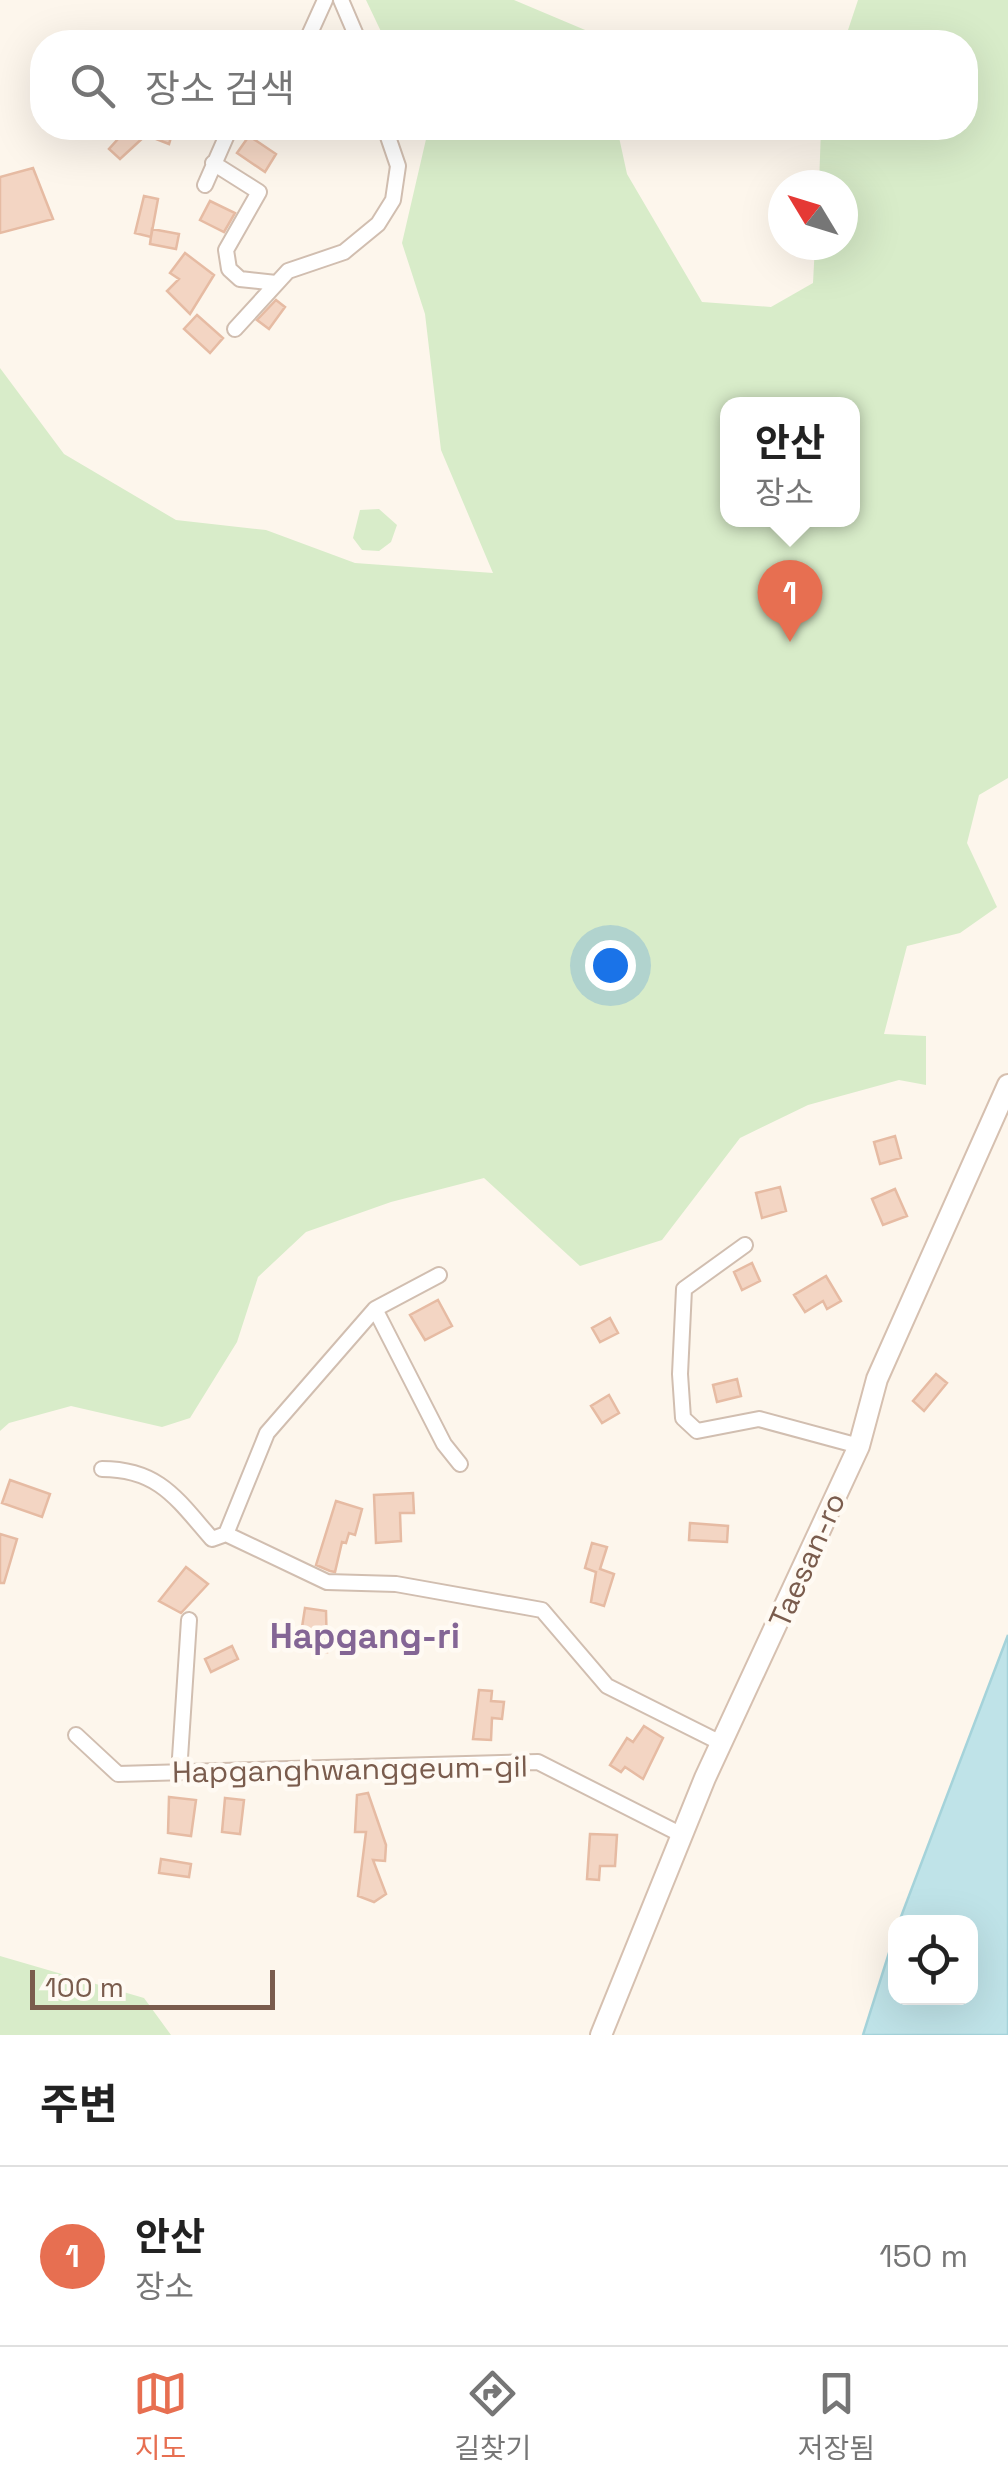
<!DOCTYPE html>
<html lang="ko">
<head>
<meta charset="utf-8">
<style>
  body { margin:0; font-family:"Space Grotesk","Noto Sans KR",sans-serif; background:#f6f6f6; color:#222 }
  .controls { position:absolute; right:30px; bottom:30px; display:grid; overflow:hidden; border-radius:20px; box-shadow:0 10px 40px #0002 }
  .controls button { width:90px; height:90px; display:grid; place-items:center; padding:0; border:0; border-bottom:2px solid #e0e0e0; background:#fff; color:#222; font:50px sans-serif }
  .compass { position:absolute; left:768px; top:170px; width:90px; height:90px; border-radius:50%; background:#fff; box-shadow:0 10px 40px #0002; rotate:308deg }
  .scale { position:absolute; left:30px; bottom:25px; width:245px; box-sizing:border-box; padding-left:10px; border:5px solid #7a5c4d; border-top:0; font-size:28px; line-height:35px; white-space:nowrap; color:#7a5c4d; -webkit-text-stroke:8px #fffaf3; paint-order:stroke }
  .you { position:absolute; left:610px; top:965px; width:35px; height:35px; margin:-25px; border:8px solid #fff; border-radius:50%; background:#1a73e8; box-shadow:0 0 0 15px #1a73e833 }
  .badge { display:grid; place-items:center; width:65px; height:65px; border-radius:50%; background:#e76f51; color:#fff; font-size:32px; font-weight:700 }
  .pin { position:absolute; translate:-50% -82px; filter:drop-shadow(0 2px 5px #0008) }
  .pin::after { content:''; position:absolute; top:52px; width:35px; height:30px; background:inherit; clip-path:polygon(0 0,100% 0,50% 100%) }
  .popup { position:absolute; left:720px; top:397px; width:140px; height:130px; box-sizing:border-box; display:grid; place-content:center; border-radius:20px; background:#fff; filter:drop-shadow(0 2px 8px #0005); font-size:32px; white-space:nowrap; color:#767676 }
  .popup b { font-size:38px; color:#222 }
  .popup::after { content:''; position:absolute; left:50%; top:100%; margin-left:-20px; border:20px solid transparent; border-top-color:#fff }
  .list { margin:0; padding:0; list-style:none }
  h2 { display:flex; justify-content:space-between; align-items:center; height:130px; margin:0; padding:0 40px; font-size:42px }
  h2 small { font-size:32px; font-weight:400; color:#767676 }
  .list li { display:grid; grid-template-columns:65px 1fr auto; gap:30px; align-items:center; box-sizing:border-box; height:180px; padding:0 40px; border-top:2px solid #e0e0e0 }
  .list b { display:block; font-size:38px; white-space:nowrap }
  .list p { margin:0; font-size:32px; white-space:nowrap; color:#767676 }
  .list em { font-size:32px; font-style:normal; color:#767676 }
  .icon { flex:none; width:55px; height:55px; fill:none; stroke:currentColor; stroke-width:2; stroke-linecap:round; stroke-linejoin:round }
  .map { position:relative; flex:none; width:1008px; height:2035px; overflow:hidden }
  .search { position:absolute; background:#fff; box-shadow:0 10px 40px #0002; left:30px; right:30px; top:30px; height:110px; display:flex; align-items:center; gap:25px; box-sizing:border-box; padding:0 35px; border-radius:40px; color:#767676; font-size:38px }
  .sheet { height:310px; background:#fff }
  nav { display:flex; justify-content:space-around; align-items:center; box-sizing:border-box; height:140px; border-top:2px solid #e0e0e0; background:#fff; font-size:28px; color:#767676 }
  nav a { display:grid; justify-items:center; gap:5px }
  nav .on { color:#e76f51 }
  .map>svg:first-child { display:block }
  .green { fill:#d8ecc9; fill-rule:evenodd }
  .water { fill:#bfe3e8; stroke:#a5d3da; stroke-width:2.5 }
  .building { fill:#f3d5c3; stroke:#e6bba3; stroke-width:2.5 }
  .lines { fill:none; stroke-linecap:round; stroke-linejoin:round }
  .street-casing { stroke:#d1beb0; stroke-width:18 }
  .secondary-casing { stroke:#d6c0b0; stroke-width:24 }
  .street { stroke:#fff; stroke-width:14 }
  .secondary { stroke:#fff; stroke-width:20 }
  .labels { text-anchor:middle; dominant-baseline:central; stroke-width:9; stroke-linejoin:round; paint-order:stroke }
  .street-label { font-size:30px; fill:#7a5c4d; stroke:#fffaf3 }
  .quarter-label { font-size:35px; font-weight:bold; fill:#846695; stroke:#fffaf3 }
</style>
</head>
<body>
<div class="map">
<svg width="1008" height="2035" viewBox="0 0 1008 2035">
  <rect width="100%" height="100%" fill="#fdf6ec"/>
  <!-- green -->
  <path class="green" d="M366 0H514L597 35 599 42H386Z
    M858 0H1008V778L979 795 967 843 997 907 960 933 907 946 884 1034 926 1036V1085L899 1080 808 1105 740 1138 662 1240 580 1266 484 1178 391 1202 306 1232 258 1277 237 1342 190 1418 162 1427 71 1406 9 1423 0 1431V368L64 454 176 520 266 530 355 563 493 573 441 450 425 314 402 243 427 135 424 128H617L627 174 702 302 771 307 813 283 815 245H843V185H819L821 128H966V42H844ZM728 404H852V520H728Z
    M379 509 397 525 391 542 379 551 362 550 353 538 360 510Z
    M0 1956 144 1998 171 2035H0Z"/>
  <!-- water -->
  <path class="water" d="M1008 1635V2035H863L895 1934 896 1998H970V1922H899Z"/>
  <!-- building -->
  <path class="building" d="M128 128H163L173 131 169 144 146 135 120 159 109 149Z
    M249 136 276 154 265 172 237 153Z
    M33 168 53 219 0 233V177Z
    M144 196 158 199 151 237 135 233Z
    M210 201 235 213 224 232 200 220Z
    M152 229 179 234 176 249 150 244Z
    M185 253 214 275 190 314 167 291 179 279 170 273Z
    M276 300 285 307 269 329 257 320Z
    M197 315 223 338 210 353 184 329Z
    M895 1136 901 1158 880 1164 874 1142Z
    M780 1187 786 1211 762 1218 756 1193Z
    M895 1189 907 1216 883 1225 872 1199Z
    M752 1263 760 1281 742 1290 734 1272Z
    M826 1276 841 1301 827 1309 823 1301 805 1312 794 1295Z
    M438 1300 452 1326 425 1340 410 1315Z
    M610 1318 618 1333 600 1342 592 1328Z
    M936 1374 947 1383 924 1411 913 1401Z
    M737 1379 741 1396 717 1402 713 1385Z
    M609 1395 619 1413 602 1423 591 1406Z
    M10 1480 50 1494 42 1517 2 1503Z
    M413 1493 414 1513H400L401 1541 376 1543 374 1495Z
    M336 1501 362 1509 355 1535 349 1533 346 1543 342 1542 335 1572 330 1571 316 1565Z
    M690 1523 728 1526 727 1542 689 1540Z
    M0 1534 17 1539 4 1583H0Z
    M592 1543 607 1547 600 1569 614 1574 604 1606 591 1602 596 1572 585 1568Z
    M186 1567 208 1584 181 1613 159 1601Z
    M305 1608 326 1611 327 1652 312 1650 313 1642 300 1640Z
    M232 1646 238 1659 211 1672 205 1659Z
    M479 1690 492 1691 491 1701 504 1702 502 1719 492 1718 491 1740 473 1739Z
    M644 1726 663 1738 643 1779 625 1767 621 1772 610 1765 627 1738 633 1742Z
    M368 1793 386 1845 385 1861 373 1860 386 1894 374 1902 358 1896 366 1832H355L357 1795Z
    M169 1797 196 1800 191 1836 168 1833Z
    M225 1798 244 1800 240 1834 222 1832Z
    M590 1834 617 1835 615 1866H600L599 1880 587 1879Z
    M161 1859 191 1864 189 1877 159 1873Z"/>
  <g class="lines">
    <!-- street casing -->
    <g class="street-casing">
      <path id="street" d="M341 0 359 42
        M306 42 325 0
        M213 163 259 192 226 250 229 269 240 279 276 283
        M205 185 230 128
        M235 329 288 271 344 252 378 224 393 200 398 166 385 128
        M745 1245 684 1289 680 1374 683 1418 697 1431 759 1419 859 1446
        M375 1309 439 1275
        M460 1464 444 1444 375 1309 267 1433 226 1534 327 1582 396 1584 542 1610 607 1686 723 1744
        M102 1469C159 1469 177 1499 212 1539L226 1534
        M76 1735 118 1774 538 1762 682 1835
        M179 1773 189 1620"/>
    </g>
    <!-- secondary casing -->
    <g class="secondary-casing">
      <path id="secondary" d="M601 2035 705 1778 859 1446 877 1379 1008 1085"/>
    </g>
    <!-- street -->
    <use href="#street" class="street"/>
    <!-- secondary -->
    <use href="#secondary" class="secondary"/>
  </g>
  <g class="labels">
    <!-- street labels -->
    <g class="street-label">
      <text transform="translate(807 1560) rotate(-66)">Taesan-ro</text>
      <text transform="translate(350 1769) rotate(-1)">Hapganghwanggeum-gil</text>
    </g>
    <!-- quarter labels -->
    <g class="quarter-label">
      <text x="365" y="1636">Hapgang-ri</text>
    </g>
  </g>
</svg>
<div class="controls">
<button><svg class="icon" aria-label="locate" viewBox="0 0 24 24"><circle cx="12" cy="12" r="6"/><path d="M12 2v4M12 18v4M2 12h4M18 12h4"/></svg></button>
</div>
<svg class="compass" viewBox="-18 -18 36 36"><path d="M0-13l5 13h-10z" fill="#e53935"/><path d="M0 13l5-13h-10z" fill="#767676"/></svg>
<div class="scale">100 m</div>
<div class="you"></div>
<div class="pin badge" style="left:790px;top:642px">1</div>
<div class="popup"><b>안산</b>장소</div>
<div class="search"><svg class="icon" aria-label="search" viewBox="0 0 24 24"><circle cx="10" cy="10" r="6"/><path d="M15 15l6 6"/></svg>장소 검색</div>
</div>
<section class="sheet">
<h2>주변<small></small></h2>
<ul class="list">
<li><span class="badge">1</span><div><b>안산</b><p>장소</p></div><em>150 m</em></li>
</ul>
</section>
<nav>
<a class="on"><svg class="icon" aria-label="map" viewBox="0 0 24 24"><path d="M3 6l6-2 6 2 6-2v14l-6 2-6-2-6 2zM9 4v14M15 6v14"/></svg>지도</a>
<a><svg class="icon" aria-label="directions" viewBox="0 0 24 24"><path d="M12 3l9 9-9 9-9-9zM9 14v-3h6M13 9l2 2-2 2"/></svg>길찾기</a>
<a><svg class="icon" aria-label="saved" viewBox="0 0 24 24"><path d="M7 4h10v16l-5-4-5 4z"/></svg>저장됨</a>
</nav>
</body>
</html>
